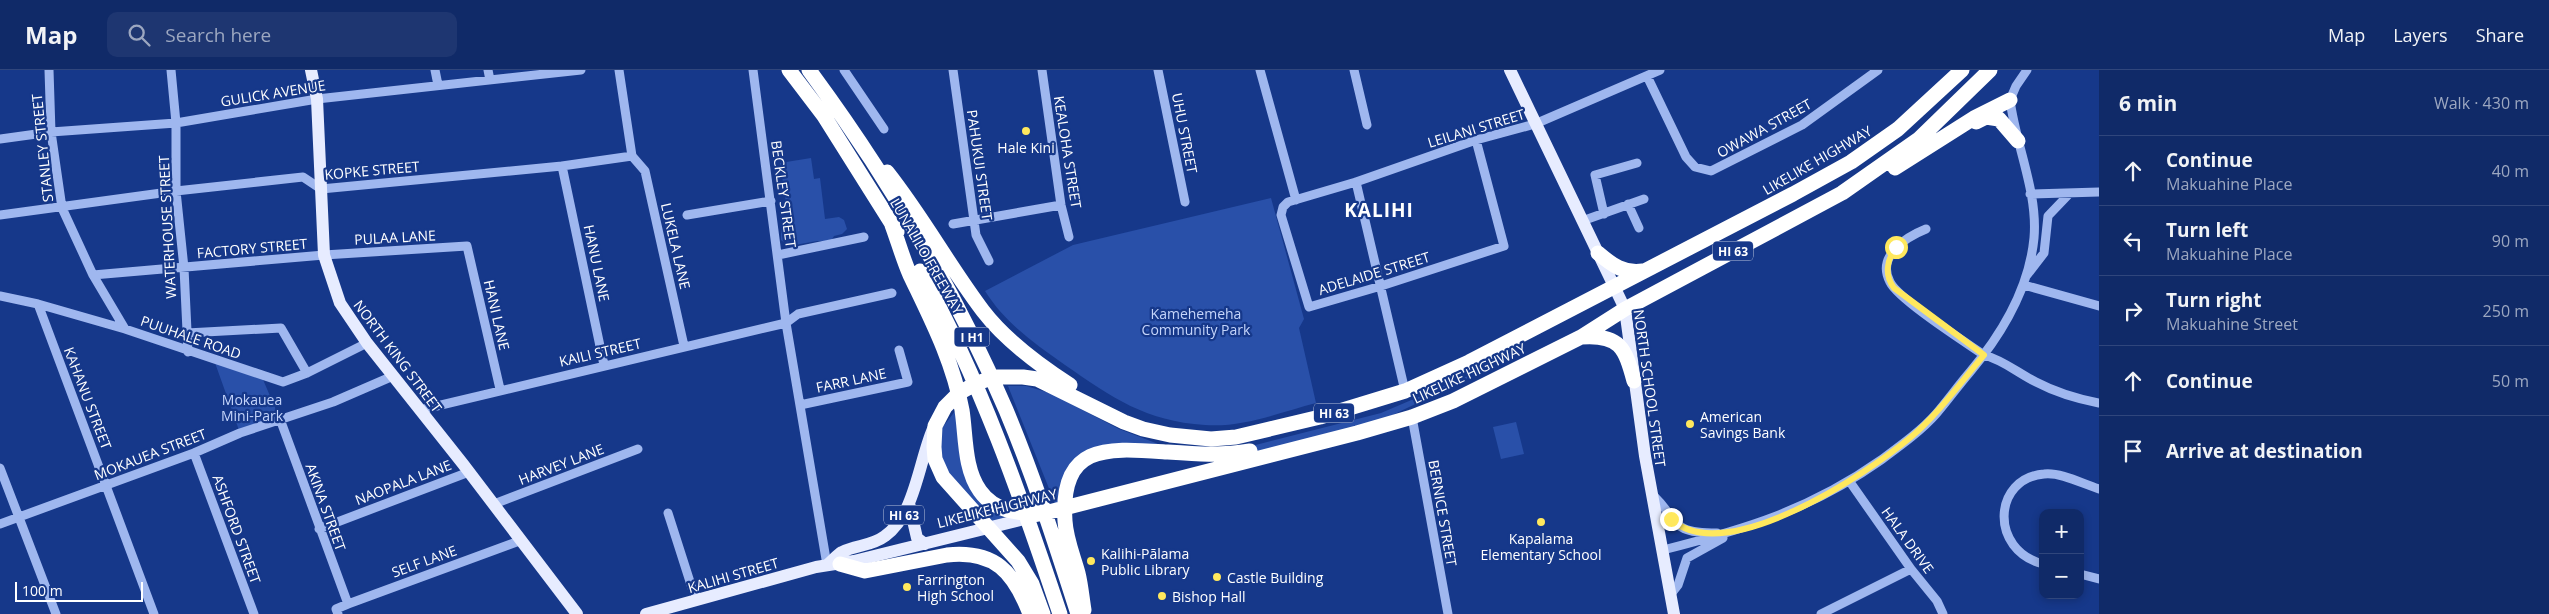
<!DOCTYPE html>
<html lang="en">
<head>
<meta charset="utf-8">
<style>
  body { margin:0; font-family:"Open Sans",sans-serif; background:#1e3671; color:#f1f3f6 }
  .controls { position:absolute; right:15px; bottom:15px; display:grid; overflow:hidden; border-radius:10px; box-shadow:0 2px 8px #0003 }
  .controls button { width:45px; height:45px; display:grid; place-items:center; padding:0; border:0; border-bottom:1px solid #30467c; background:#102a68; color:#f1f3f6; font:25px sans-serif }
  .scale { position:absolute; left:15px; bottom:12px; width:128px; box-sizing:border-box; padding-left:5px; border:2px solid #fff; border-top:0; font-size:14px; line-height:18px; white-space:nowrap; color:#fff; -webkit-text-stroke:4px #16388a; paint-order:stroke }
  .stop { position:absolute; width:15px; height:15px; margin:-11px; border:4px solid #ffe85d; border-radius:50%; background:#fff }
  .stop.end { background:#ffe85d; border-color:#fff; box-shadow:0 1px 5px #0008 }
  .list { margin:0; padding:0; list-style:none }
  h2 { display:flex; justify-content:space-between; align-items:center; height:65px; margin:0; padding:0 20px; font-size:21px }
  h2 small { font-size:16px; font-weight:400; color:#9ca7c0 }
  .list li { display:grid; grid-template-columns:32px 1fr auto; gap:15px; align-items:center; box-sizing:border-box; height:70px; padding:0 20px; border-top:1px solid #30467c }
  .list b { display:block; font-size:19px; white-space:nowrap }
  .list p { margin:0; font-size:16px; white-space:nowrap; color:#9ca7c0 }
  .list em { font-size:16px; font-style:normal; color:#9ca7c0 }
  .icon { flex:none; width:28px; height:28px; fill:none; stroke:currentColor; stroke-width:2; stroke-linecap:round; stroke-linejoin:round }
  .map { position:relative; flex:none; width:2099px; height:544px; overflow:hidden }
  header { display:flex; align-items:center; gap:30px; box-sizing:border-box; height:70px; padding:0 25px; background:#102a68; border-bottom:1px solid #30467c }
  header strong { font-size:24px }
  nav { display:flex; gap:28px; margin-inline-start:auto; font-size:18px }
  .search { width:350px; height:45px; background:#1e3671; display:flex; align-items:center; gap:12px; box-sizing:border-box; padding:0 18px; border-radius:10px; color:#9ca7c0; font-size:19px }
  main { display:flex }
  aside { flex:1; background:#102a68 }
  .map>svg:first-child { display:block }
  .green { fill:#2950a9 }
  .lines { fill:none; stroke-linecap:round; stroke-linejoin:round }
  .minor { stroke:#9fb7ef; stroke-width:9 }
  .major { stroke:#e7ecff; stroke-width:12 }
  .highway { stroke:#fff; stroke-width:15 }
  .route { stroke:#ffe85d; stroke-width:6 }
  .poi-dot { fill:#ffe85d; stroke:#16388a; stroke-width:2 }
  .labels { text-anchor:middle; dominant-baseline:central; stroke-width:4.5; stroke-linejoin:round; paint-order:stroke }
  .shield { fill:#16388a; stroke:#b9c3dc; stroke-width:1 }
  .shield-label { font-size:12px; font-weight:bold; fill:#fff }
  .street-label { font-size:14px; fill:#fff; stroke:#16388a }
  .poi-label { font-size:14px; fill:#fff; stroke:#16388a; text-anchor:start }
  .park-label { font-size:14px; fill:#c5d5fb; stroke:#16388a }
  .district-label { font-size:19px; font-weight:bold; letter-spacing:1px; fill:#fff; stroke:#16388a }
</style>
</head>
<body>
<header>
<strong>Map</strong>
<div class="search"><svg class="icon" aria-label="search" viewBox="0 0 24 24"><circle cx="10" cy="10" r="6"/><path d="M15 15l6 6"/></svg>Search here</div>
<nav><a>Map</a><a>Layers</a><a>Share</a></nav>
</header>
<main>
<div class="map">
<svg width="2099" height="544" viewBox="0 0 2099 544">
  <rect width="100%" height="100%" fill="#16388a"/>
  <!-- green -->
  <path class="green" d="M811 88 814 109 820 108 825 149 839 147 844 150 847 159 842 164 834 166 831 171H817L789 176 781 170V159L789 153 780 93Z
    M1271 128 1304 249 1299 258 1316 333C1281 342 1242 358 1205 355 1145 351 1113 328 1065 295 1034 273 1006 254 985 221L1073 175Z
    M214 290 261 305 280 349 240 363Z
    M1477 302 1463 311 1376 353 1285 376 1235 385 1093 387 1056 436 1008 316H1026L1050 323 1119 359 1161 375 1244 378 1381 343Z
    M956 340 991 441 1007 449 996 455 959 420 940 388 942 358Z
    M1516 352 1524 384 1501 389 1493 357Z"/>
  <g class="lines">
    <!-- minor -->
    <path class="minor" d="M49 0 51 62 62 138 93 205 125 259
      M171 0 176 53V121L184 198 188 282
      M435 0 438 15
      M488 0 490 10
      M619 0 632 86
      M753 0 786 253 827 495
      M844 0 884 59
      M953 0 976 165 989 191
      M1042 0 1061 135 1069 167
      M1158 0 1185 132
      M1260 0 1296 130
      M1354 0 1367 55
      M1647 6 1686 87 1695 97 1711 101 1802 55 1878 0
      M0 69 51 62 176 53 317 29 581 0
      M1476 70 1504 176 1381 216 1309 237 1281 145 1283 137 1288 132 1356 112 1476 70 1535 54 1660 0
      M632 86 645 101 684 276
      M562 96 604 295
      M1356 112 1405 321
      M2030 124 2099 122
      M1628 134 1639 158
      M1604 144 1595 105 1637 93
      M0 145 176 121 303 107 321 119 562 96 632 86
      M687 145 771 131
      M1582 151 1644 129
      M953 154 1061 135
      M1926 159C1906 167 1876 186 1890 212 1898 229 1965 272 1984 285 2003 290 2018 303 2036 312 2055 322 2078 329 2099 333
      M778 185 864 167
      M93 205 324 185 467 176 500 319
      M2027 205 2044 183 2048 146 2070 123
      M2024 215 2099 236
      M0 226 38 234 125 259 283 312 307 303 367 273
      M38 234 154 544
      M187 263 281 258 307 303
      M800 335 908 312 899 280
      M420 340 786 253 798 244 892 223
      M1412 347 1448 544
      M280 349 348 534
      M194 383 254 544
      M0 398 56 544
      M1850 412 1911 499 1937 531 1943 544
      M1652 424C1681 452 1669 463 1717 463
      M494 434 638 379
      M668 443 692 518 699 530
      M0 454 194 383 240 363 333 332 393 306
      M319 459 469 402
      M1663 480C1746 459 1810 440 1881 390 1900 376 1921 361 1936 344 1948 330 1958 316 1970 302 2002 264 2029 220 2034 168 2038 122 2016 76 2010 30L2016 16 2027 0
      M2043 494C1989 480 1993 408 2044 404 2061 402 2083 414 2099 419
      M2080 504 2099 509
      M1671 524 1678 515 1687 488 1723 468
      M338 544 336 539 348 534 522 470
      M1821 544 1911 499"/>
    <!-- major -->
    <path class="major" d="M311 0 317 29 324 185 340 233 367 273 463 394 577 544
      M1510 0 1625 239 1645 386 1674 544
      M909 433 917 468 925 474
      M827 495C832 491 837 485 842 482 856 475 872 476 885 466 915 445 919 391 933 359
      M646 544 816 497 854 491 1036 446"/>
    <!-- highway -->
    <path class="highway" d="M789 0 824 46 897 162
      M809 0C886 104 955 221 1006 340 1034 407 1056 475 1078 544
      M1976 52 1986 47 1999 49 2018 71
      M1895 98 1974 48 2010 30
      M887 102C922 146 949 196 983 241 1006 271 1039 295 1070 315
      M892 155C898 171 903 189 910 205 931 249 953 291 962 340 966 366 964 399 980 421 995 442 1017 443 1041 444L1357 363 1412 347 1453 331 1581 267 1625 239 1842 123 1919 69 1990 0
      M1598 183C1612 195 1624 204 1643 201
      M920 201C980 309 1021 427 1060 544
      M1581 267C1620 264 1625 278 1634 311
      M840 494 865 501 947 485C995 480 1014 502 1030 544
      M1084 540C1082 528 1081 515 1078 503 1073 485 1066 469 1065 451 1060 373 1107 378 1167 382 1195 384 1222 386 1250 381
      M1043 544 1032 514 1018 491 943 407 935 389 934 377 935 356 945 337 959 323 977 313 995 307H1023L1037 309 1124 352 1143 359 1170 365 1211 369 1236 367 1320 347 1405 321 1469 292 1793 124 1851 92 1898 59 1962 0"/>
  </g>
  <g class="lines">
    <!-- route -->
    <path class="route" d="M1671 449C1724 499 1867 404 1911 367 1939 343 1960 313 1984 285L1894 218C1884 205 1887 190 1896 177"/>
  </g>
  <!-- markers -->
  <g class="poi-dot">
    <circle cx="1026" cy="61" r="5"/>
    <circle cx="1690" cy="354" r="5"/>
    <circle cx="1541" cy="452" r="5"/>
    <circle cx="1091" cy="491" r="5"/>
    <circle cx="1217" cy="507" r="5"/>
    <circle cx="907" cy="517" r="5"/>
    <circle cx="1162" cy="526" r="5"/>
  </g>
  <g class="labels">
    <!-- shield labels -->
    <g class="shield">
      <rect x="1713" y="171.5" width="40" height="19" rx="4"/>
      <rect x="954.5" y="257.5" width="35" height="19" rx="4"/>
      <rect x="1314" y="333.5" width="40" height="19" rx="4"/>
      <rect x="884" y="435.5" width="40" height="19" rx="4"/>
    </g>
    <g class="shield-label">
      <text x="1733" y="181">HI 63</text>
      <text x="972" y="267">I H1</text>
      <text x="1334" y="343">HI 63</text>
      <text x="904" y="445">HI 63</text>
    </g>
    <!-- street labels -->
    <g class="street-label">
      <text transform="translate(273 23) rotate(-9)">GULICK AVENUE</text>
      <text transform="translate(1476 58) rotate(-17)">LEILANI STREET</text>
      <text transform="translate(1764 58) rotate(-29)">OWAWA STREET</text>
      <text transform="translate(1185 63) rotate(79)">UHU STREET</text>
      <text transform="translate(42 78) rotate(-96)">STANLEY STREET</text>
      <text transform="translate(1068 82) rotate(81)">KEALOHA STREET</text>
      <text transform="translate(1817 90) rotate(-30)">LIKELIKE HIGHWAY</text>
      <text transform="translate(980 95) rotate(82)">PAHUKUI STREET</text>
      <text transform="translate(372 100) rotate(-5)">KOPKE STREET</text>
      <text transform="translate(784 124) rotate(82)">BECKLEY STREET</text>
      <text transform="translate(167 157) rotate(-93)">WATERHOUSE STREET</text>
      <text transform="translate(395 167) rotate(-3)">PULAA LANE</text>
      <text transform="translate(676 176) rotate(77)">LUKELA LANE</text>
      <text transform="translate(252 178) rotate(-5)">FACTORY STREET</text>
      <text transform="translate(927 186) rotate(60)">LUNALILO FREEWAY</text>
      <text transform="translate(597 193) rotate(78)">HANU LANE</text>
      <text transform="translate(1374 203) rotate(-17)">ADELAIDE STREET</text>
      <text transform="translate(497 245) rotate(77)">HANI LANE</text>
      <text transform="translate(191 267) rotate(19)">PUUHALE ROAD</text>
      <text transform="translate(600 282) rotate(-13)">KAILI STREET</text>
      <text transform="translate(398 286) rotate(53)">NORTH KING STREET</text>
      <text transform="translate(1469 303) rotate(-25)">LIKELIKE HIGHWAY</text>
      <text transform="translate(851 310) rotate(-12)">FARR LANE</text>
      <text transform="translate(1650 318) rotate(82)">NORTH SCHOOL STREET</text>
      <text transform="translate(88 328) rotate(69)">KAHANU STREET</text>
      <text transform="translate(150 384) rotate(-21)">MOKAUEA STREET</text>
      <text transform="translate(561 394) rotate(-21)">HARVEY LANE</text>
      <text transform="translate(403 412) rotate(-21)">NAOPALA LANE</text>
      <text transform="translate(326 437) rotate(70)">AKINA STREET</text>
      <text transform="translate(997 438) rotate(-14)">LIKELIKE HIGHWAY</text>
      <text transform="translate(1443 443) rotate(80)">BERNICE STREET</text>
      <text transform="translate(237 459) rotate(70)">ASHFORD STREET</text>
      <text transform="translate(1908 470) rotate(54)">HALA DRIVE</text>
      <text transform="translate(424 491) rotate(-20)">SELF LANE</text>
      <text transform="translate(733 505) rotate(-16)">KALIHI STREET</text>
    </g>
    <!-- poi labels -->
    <g class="poi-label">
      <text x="1026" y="77" text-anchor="middle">Hale Kini</text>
      <text x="1700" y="346">American<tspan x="1700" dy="16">Savings Bank</tspan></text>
      <text x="1541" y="468" text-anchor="middle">Kapalama<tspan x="1541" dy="16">Elementary School</tspan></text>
      <text x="1101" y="483">Kalihi-Pālama<tspan x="1101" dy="16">Public Library</tspan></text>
      <text x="1227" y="507">Castle Building</text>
      <text x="917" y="509">Farrington<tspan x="917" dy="16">High School</tspan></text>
      <text x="1172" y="526">Bishop Hall</text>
    </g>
    <!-- park labels -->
    <g class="park-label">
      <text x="1196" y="243">Kamehemeha<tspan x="1196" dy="16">Community Park</tspan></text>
      <text x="252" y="329">Mokauea<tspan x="252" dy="16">Mini-Park</tspan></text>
    </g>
    <!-- district labels -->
    <g class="district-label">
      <text x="1379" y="140">KALIHI</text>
    </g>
  </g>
</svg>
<div class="controls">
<button>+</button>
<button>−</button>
</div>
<div class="scale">100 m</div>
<div class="stop" style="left:1896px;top:177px"></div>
<div class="stop end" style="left:1671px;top:449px"></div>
</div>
<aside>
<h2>6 min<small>Walk · 430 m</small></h2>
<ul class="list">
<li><svg class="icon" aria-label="ahead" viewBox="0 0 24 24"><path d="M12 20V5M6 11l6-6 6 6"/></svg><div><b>Continue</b><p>Makuahine Place</p></div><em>40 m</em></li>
<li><svg class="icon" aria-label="left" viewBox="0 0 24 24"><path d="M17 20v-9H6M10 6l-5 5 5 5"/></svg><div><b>Turn left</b><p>Makuahine Place</p></div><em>90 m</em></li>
<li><svg class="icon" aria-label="right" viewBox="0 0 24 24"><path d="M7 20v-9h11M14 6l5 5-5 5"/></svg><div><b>Turn right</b><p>Makuahine Street</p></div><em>250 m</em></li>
<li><svg class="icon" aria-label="ahead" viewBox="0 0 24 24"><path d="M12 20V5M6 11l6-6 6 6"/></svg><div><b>Continue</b></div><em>50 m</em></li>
<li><svg class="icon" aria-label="arrive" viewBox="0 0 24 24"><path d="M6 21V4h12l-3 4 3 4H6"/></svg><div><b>Arrive at destination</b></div></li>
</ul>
</aside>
</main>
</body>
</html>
